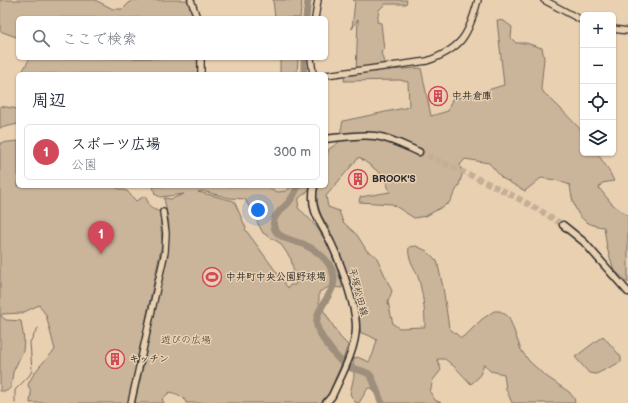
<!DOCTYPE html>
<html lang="ja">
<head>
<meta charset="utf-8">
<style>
  body { margin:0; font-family:"Balsamiq Sans","Klee One",sans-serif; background:#f6f6f7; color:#1f2937 }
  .controls { position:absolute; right:12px; top:12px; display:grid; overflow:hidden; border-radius:6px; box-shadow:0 1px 3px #0004 }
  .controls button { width:36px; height:36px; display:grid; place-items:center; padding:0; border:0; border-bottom:1px solid #e0e1e3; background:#fff; color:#1f2937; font:20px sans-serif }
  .you { position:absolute; left:258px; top:210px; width:14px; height:14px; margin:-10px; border:3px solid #fff; border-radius:50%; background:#1a73e8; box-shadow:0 0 0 6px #1a73e833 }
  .badge { display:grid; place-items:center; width:26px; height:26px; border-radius:50%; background:#d1495b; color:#fff; font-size:13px; font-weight:700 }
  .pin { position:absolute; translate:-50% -33px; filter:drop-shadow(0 1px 2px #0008) }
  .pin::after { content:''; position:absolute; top:21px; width:14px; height:12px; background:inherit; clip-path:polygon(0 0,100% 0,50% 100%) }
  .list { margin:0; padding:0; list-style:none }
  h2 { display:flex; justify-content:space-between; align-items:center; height:52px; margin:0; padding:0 16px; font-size:17px }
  h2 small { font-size:13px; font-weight:400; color:#747a83 }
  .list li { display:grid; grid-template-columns:26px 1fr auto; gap:12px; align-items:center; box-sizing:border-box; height:56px; margin:0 8px 8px; padding:0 8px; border:1px solid #e0e1e3; border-radius:6px }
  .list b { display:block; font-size:15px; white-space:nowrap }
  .list p { margin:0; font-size:13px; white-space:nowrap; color:#747a83 }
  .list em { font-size:13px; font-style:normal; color:#747a83 }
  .icon { flex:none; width:22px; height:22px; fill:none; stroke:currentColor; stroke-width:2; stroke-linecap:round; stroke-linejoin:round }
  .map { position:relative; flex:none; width:628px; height:403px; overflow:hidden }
  .search { position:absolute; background:#fff; box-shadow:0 1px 3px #0004; left:16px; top:16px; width:312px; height:44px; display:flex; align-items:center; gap:10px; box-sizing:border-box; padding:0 14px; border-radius:6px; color:#747a83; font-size:15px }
  .panel { position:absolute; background:#fff; box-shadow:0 1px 3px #0004; left:16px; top:72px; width:312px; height:116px; border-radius:6px }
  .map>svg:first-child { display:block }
  .green { fill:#cab59b; stroke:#7a7063; fill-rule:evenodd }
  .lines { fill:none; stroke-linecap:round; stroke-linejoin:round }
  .stream { stroke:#70665c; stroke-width:1 }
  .river { stroke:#9e8e7c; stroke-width:7 }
  .primary-tunnel { stroke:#c3af96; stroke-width:6; stroke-dasharray:6 3; stroke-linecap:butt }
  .secondary-casing { stroke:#2b2b2b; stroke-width:8 }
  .primary-casing { stroke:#2b2b2b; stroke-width:9 }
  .secondary { stroke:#e9d0b1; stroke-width:5.5 }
  .primary { stroke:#e9d0b1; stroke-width:6 }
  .labels { text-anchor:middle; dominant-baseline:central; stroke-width:3; stroke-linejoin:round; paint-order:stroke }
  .poi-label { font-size:10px; font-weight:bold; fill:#2b2b2b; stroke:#e9d0b1; text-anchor:start }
  .street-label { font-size:10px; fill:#2b2b2b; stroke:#e9d0b1 }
  .park-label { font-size:10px; fill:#43403c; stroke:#e9d0b1 }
</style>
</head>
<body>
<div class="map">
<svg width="628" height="403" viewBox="0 0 628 403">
  <rect width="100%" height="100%" fill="#e9d0b1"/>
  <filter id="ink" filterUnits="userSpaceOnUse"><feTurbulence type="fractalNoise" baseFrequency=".025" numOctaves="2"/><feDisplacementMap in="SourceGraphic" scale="8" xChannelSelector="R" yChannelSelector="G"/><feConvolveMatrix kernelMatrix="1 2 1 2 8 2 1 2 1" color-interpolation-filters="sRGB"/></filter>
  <g filter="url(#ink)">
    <!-- green -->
    <path class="green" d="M0 0H95L113 9H123L132 0H187L194 18H18V37H16L0 31Z
      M273 0H302L300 18H275Z
      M353 0H407L406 4H385L379 10 377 22 381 23 384 50 381 52 386 70 421 68 431 116 448 111 452 99 471 95 504 85 497 20 504 21 512 27 511 38 516 43H526L542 48 544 58 541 88 544 93 557 105 583 132V153H597L608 169 614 181 602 183 599 188 612 204 628 216V283L614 270 607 248 604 227C578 225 573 208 570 185L556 180 541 178 525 191 502 178 489 163 465 159 460 165 462 175 459 185 449 203 426 216 414 218 392 204 359 202 360 197 390 192 384 176 359 157 326 196 328 207 339 211 343 222 357 235 367 251 376 256 392 291 388 302 393 324 399 328 425 327C425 310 423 293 418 277 414 266 407 258 409 247L416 246 427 251 437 261 443 287 449 328 461 338 467 334 481 320 494 311H500L509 317 521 350 529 361 543 374 569 392 574 398 575 403H512L506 389 504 374 490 371 484 364 479 377 471 384 457 369 445 359H437L441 370 433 380 430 392 435 400 441 403H382L372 388H368L359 403 355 402 350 394 354 376 353 359 357 357 369 362 373 354 377 340 368 335 361 333 349 283 330 230 321 215 315 197 319 186H326V159L329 149 338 143 343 121 409 107 408 82 400 80 344 81 345 76 356 74 358 19 352 29 355 1Z
      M30 58H197L198 74H22V72Z
      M280 58H298L297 74H280Z
      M0 106 18 109V124L0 128Z
      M18 141V186H117V188L127 191 136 201 145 196 151 208 160 212 162 244 128 403H30L31 392 28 385C33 372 45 360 55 350L46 315 39 305 22 313 2 314 1 316 6 320 21 321 24 340 23 351 13 372 11 387 7 391H0V143Z
      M153 186H268L271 190 278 192 286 191 292 186H310L308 191 299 198 298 208C325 231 332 252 342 285V288L329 287 319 292V303L340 337 348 345 340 368 327 397 326 402 328 403H186C185 396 176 394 170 392L162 399 164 403H135L168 251 169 223 164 198 171 199 184 194 160 197 155 194ZM202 191 230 198 245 199 263 233 280 243 291 259 296 283 295 285H290L288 288 245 229 246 228 234 201 198 192Z
      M603 336 621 357V362L596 374 589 373 575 357Z"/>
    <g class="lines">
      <!-- stream -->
      <path class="stream" d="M15 403V390L29 376 32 371 30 342 38 328"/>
      <!-- river -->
      <path class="river" d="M306 18 308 0
        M304 58V74
        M298 186C296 191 293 197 289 202 284 208 276 212 274 220 270 237 292 240 303 244 314 249 327 258 332 270 342 291 313 306 317 326 319 336 339 362 348 367 355 370 365 370 370 375 374 379 378 396 382 403"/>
      <!-- primary-tunnel -->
      <path class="primary-tunnel" d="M419 152C468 174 518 195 563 225"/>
      <!-- secondary casing -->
      <g class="secondary-casing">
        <path id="secondary" d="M191 0 197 18
          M544 0 583 21
          M315 18 318 0
          M613 29 628 31
          M201 58V74
          M311 58 313 74
          M326 75 427 61C462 49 469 34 478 0
          M131 403 165 252 166 233 163 212"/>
      </g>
      <!-- primary casing -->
      <g class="primary-casing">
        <path id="primary" d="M326 139C342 137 359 134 375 136 391 138 405 146 419 152
          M314 186C309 213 322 223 332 245 341 264 356 307 356 327 356 349 341 376 332 396L326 403
          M563 225 584 242 628 292"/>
      </g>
      <!-- secondary -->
      <use href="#secondary" class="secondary"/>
      <!-- primary -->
      <use href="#primary" class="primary"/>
    </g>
  </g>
  <!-- icons -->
  <defs>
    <g id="building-ring" transform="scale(1)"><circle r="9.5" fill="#e9d0b1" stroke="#d1495b" stroke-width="1.5"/><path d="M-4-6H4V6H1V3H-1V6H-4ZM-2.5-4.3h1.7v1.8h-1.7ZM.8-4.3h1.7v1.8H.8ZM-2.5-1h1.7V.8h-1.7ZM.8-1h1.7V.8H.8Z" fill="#d1495b"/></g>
    <g id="stadium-ring" transform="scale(1)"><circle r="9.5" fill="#e9d0b1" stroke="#d1495b" stroke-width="1.5"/><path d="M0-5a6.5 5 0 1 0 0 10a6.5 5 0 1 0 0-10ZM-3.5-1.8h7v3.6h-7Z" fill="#d1495b"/></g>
  </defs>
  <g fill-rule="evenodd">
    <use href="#building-ring" x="438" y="96"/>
    <use href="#building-ring" x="358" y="179"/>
    <use href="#stadium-ring" x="212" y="277"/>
    <use href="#building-ring" x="115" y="359"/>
  </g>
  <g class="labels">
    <!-- poi labels -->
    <g class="poi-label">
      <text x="452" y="96">中井倉庫</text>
      <text x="372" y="179">BROOK'S</text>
      <text x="226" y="277">中井町中央公園野球場</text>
      <text x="129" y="359">キッチン</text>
    </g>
    <!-- street labels -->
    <g class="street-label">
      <text transform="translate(358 292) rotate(75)">平塚松田線</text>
    </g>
    <!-- park labels -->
    <g class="park-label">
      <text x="186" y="340">遊びの広場</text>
    </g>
  </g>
</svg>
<div class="controls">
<button>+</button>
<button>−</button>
<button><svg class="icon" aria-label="locate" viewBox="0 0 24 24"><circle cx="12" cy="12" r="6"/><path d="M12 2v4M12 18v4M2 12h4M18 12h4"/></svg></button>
<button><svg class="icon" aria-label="layers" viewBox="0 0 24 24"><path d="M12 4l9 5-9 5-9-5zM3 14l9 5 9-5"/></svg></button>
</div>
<div class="you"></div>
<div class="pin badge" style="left:101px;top:254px">1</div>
<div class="search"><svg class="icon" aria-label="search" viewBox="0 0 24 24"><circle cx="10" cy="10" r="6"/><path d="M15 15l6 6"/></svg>ここで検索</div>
<section class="panel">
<h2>周辺<small></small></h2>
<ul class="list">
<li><span class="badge">1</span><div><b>スポーツ広場</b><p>公園</p></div><em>300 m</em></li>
</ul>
</section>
</div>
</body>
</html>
